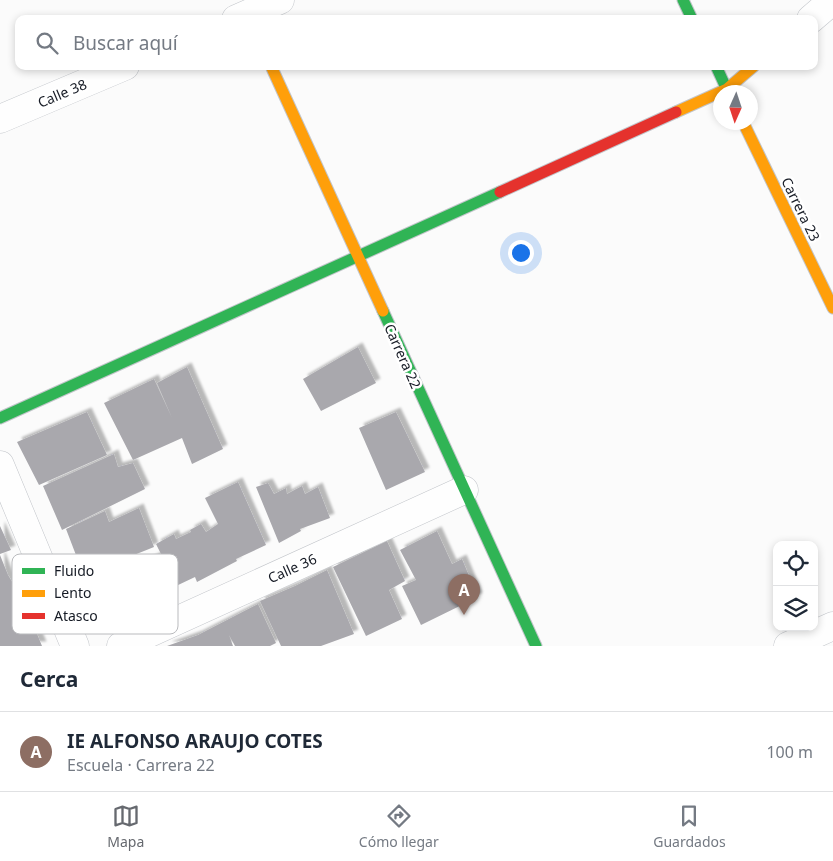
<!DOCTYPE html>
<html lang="es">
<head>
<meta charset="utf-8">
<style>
  body { margin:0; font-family:"Noto Sans",sans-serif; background:#f2f2f3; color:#1f2937 }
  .controls { position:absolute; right:15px; bottom:15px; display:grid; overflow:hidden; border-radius:10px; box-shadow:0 2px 8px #0003 }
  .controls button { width:45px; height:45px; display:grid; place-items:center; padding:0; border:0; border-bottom:1px solid #e0e1e3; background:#fff; color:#1f2937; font:25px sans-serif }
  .compass { position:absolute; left:713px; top:85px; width:45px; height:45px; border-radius:50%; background:#fff; box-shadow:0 2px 8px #0003; rotate:183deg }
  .you { position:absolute; left:520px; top:252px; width:18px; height:18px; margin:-12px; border:4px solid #fff; border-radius:50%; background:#1a73e8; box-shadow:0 0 0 8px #1a73e833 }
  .badge { display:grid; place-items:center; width:32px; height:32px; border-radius:50%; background:#66696f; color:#fff; font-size:16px; font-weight:700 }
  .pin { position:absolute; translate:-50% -41px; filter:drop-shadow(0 1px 2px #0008) }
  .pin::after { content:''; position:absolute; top:26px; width:18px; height:15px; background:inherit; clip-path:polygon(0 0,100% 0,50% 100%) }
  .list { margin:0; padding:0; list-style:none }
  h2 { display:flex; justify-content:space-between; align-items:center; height:65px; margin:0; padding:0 20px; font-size:21px }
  h2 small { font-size:16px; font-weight:400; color:#747a83 }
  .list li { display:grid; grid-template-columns:32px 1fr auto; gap:15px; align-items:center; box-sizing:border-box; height:80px; padding:0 20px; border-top:1px solid #e0e1e3 }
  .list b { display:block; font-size:19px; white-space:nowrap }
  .list p { margin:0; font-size:16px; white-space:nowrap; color:#747a83 }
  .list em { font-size:16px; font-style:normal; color:#747a83 }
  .icon { flex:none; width:28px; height:28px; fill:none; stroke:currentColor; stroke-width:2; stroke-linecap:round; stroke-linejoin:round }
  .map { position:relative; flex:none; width:833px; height:646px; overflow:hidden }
  .search { position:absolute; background:#fff; box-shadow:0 2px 8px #0003; left:15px; right:15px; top:15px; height:55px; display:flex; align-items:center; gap:12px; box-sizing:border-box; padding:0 18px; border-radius:10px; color:#747a83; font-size:19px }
  .sheet { height:145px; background:#fff }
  nav { display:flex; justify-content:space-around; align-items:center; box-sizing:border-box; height:70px; border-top:1px solid #e0e1e3; background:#fff; font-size:14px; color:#747a83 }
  nav a { display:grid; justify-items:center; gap:2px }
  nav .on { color:#66696f }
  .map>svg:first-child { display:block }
  .building { fill:#a9a8ad; filter:url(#shadow) }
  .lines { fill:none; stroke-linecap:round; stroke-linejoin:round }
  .street-casing { stroke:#c2c5ca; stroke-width:29 }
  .fast-casing { stroke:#c2c5ca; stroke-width:13 }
  .slow-casing { stroke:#c2c5ca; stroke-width:13 }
  .jam-casing { stroke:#c2c5ca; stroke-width:13 }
  .street { stroke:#fefefe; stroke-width:28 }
  .fast { stroke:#30b455; stroke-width:11 }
  .slow { stroke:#ff9f0a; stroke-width:11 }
  .jam { stroke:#e5322d; stroke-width:11 }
  .labels { text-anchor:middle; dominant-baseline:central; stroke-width:5; stroke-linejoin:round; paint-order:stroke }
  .street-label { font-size:14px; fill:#151a24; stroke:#fff }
  .key { fill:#fff; stroke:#b9babd; stroke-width:1 }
  .key-label { font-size:14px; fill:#151a24 }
</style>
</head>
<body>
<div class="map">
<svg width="833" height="646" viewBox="0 0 833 646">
  <defs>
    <filter id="shadow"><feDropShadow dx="4.5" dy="-4.5" stdDeviation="1" flood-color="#0004"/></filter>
  </defs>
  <rect width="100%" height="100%" fill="#fbfbfb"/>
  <!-- building -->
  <path class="building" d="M358 347 376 383 321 411 303 379Z
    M187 367 223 449 192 464 182 438 133 460 104 403 154 379 172 418 157 383Z
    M87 412 107 455 39 485 17 442Z
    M396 412 425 472 386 490 359 428Z
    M114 454 118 467 133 463 145 489 62 530 43 486Z
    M238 482 266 545 236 559 237 561 197 582 195 577 176 586 161 594 162 598 107 624 84 576 66 529 105 511 109 522 139 508 154 547 114 563 119 576 161 554 156 544 174 534 176 539 191 532 190 530 201 524 206 532 218 524 205 498Z
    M268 483 274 494 286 488 287 494 302 486 305 494 318 487 330 518 300 529 301 531 279 543 256 487Z
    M0 526 11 550 0 554Z
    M437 531 452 564 462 559 478 597 421 625 402 586 416 580 400 550Z
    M387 541 405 581 389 590 402 619 366 636 333 567Z
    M0 555 8 575 23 600 42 646H0Z
    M327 570 354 634 321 646H281L260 601 295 586Z
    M258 604 276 643 270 646H235L229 635 233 646H167L198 635Z"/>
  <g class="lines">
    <!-- street casing -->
    <g class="street-casing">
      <path id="street" d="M236 19 280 0
        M811 19 833 0
        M0 119 125 66
        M0 465 75 646
        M121 646 464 490
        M788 646 833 626"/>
    </g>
    <!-- fast casing -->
    <g class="fast-casing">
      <path id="fast" d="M683 0 692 19
        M716 66 728 92
        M383 311 536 646
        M0 418 500 192"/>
    </g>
    <!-- slow casing -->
    <g class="slow-casing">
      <path id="slow" d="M271 66 383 311
        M676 112 727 89 754 66
        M743 122 833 308"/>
    </g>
    <!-- jam casing -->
    <g class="jam-casing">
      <path id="jam" d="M500 192 676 112"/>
    </g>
    <!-- street -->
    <use href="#street" class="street"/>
    <!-- fast -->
    <use href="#fast" class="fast"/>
    <!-- slow -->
    <use href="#slow" class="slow"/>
    <!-- jam -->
    <use href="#jam" class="jam"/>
  </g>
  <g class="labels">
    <!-- street labels -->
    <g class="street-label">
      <text transform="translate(62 93) rotate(-23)">Calle 38</text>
      <text transform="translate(801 209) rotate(64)">Carrera 23</text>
      <text transform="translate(403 356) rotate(66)">Carrera 22</text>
      <text transform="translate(292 568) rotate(-24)">Calle 36</text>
    </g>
  </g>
  <!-- legend -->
  <rect x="12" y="554" width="166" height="80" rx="8" class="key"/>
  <rect x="22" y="568" width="23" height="6" fill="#30b455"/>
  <rect x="22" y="590" width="23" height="7" fill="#ff9f0a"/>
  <rect x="22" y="613" width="23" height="6" fill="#e5322d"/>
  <g class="key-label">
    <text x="54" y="576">Fluido</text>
    <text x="54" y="598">Lento</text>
    <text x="54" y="621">Atasco</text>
  </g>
</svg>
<div class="controls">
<button><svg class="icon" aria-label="locate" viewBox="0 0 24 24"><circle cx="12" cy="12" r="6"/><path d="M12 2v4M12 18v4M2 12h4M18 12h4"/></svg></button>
<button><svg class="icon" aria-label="layers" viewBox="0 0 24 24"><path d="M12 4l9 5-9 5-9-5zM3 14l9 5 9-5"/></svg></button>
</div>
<svg class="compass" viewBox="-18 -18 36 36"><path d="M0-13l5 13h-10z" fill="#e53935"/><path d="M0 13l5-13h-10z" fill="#747a83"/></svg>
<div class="you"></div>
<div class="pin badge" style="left:464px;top:615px;background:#8d6e63">A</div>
<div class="search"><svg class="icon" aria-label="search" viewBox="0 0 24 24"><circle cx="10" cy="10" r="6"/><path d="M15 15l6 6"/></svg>Buscar aquí</div>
</div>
<section class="sheet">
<h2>Cerca<small></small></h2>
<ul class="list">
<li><span class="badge" style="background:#8d6e63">A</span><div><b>IE ALFONSO ARAUJO COTES</b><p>Escuela · Carrera 22</p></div><em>100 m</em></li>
</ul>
</section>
<nav>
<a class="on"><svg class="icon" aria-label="map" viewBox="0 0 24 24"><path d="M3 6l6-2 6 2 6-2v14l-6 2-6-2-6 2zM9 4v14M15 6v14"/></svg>Mapa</a>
<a><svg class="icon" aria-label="directions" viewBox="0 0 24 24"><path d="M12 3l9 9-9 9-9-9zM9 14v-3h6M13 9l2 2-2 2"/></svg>Cómo llegar</a>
<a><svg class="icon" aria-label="saved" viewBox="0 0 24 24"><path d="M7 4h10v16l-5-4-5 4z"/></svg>Guardados</a>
</nav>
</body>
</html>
